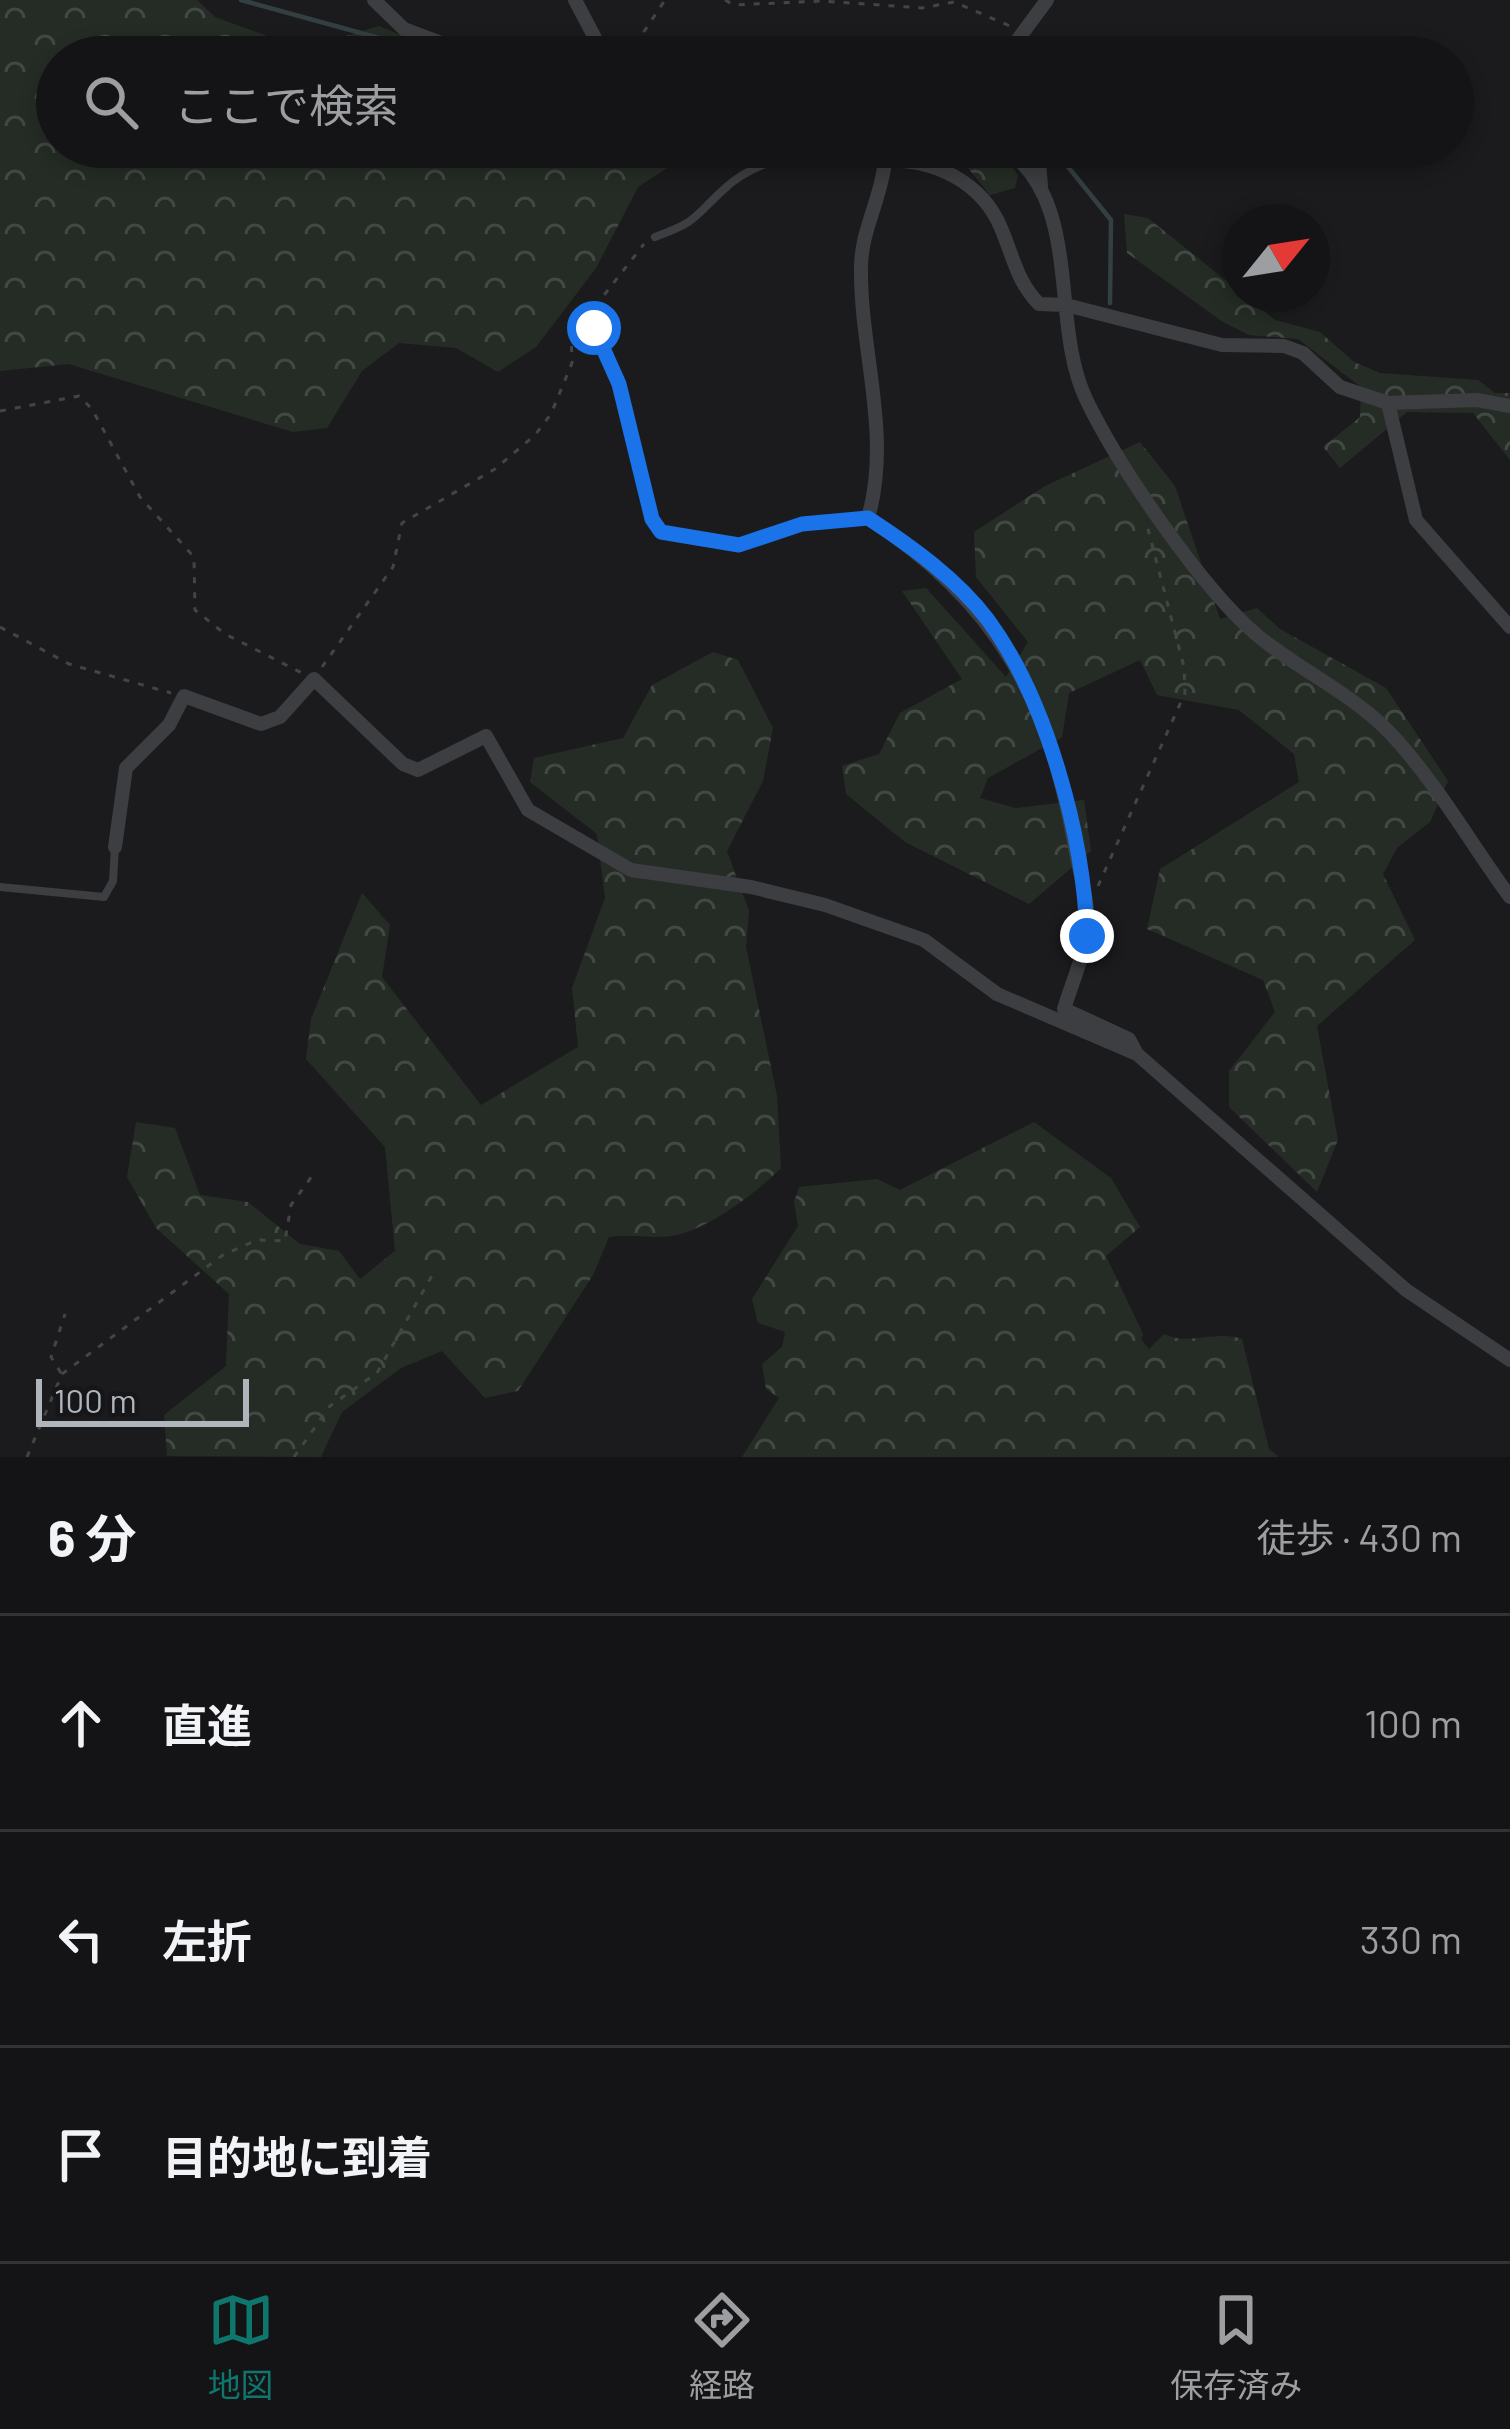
<!DOCTYPE html>
<html lang="ja">
<head>
<meta charset="utf-8">
<style>
  body { margin:0; font-family:Barlow,"Noto Sans JP",sans-serif; background:#1d1d1f; color:#f1f3f6 }
  .compass { position:absolute; left:1222px; top:204px; width:108px; height:108px; border-radius:50%; background:#141416; box-shadow:0 6px 18px #0003; rotate:60deg }
  .scale { position:absolute; left:36px; bottom:30px; width:213px; box-sizing:border-box; padding-left:12px; border:6px solid #afb5bb; border-top:0; font-size:33px; line-height:42px; white-space:nowrap; color:#afb5bb; -webkit-text-stroke:9px #161618; paint-order:stroke }
  .stop { position:absolute; width:36px; height:36px; margin:-27px; border:9px solid #1a73e8; border-radius:50%; background:#fff }
  .stop.end { background:#1a73e8; border-color:#fff; box-shadow:0 3px 12px #0008 }
  .list { margin:0; padding:0; list-style:none }
  h2 { display:flex; justify-content:space-between; align-items:center; height:156px; margin:0; padding:0 48px; font-size:51px }
  h2 small { font-size:39px; font-weight:400; color:#9d9ea1 }
  .list li { display:grid; grid-template-columns:78px 1fr auto; gap:36px; align-items:center; box-sizing:border-box; height:216px; padding:0 48px; border-top:3px solid #333335 }
  .list b { display:block; font-size:45px; white-space:nowrap }
  .list em { font-size:39px; font-style:normal; color:#9d9ea1 }
  .icon { flex:none; width:66px; height:66px; fill:none; stroke:currentColor; stroke-width:2; stroke-linecap:round; stroke-linejoin:round }
  .map { position:relative; flex:none; width:1510px; height:1457px; overflow:hidden }
  .search { position:absolute; background:#141416; box-shadow:0 6px 18px #0003; left:36px; right:36px; top:36px; height:132px; display:flex; align-items:center; gap:30px; box-sizing:border-box; padding:0 42px; border-radius:66px; color:#9d9ea1; font-size:45px }
  .sheet { height:804px; background:#141416 }
  nav { display:flex; justify-content:space-around; align-items:center; box-sizing:border-box; height:168px; border-top:3px solid #333335; background:#141416; font-size:33px; color:#9d9ea1 }
  nav a { display:grid; justify-items:center; gap:6px }
  nav .on { color:#0f766e }
  .map>svg:first-child { display:block }
  .forest { fill:url(#forest-crowns) }
  .lines { fill:none; stroke-linecap:round; stroke-linejoin:round }
  .stream { stroke:#343f42; stroke-width:4.5 }
  .path { stroke:#424548; stroke-width:3; stroke-dasharray:6 9; stroke-linecap:butt }
  .lane { stroke:#3c3e41; stroke-width:8 }
  .street { stroke:#3c3e41; stroke-width:14 }
  .route { stroke:#1a73e8; stroke-width:15 }
</style>
</head>
<body>
<div class="map">
<svg width="1510" height="1457" viewBox="0 0 1510 1457">
  <defs>
    <pattern id="forest-crowns" width="20" height="18" patternUnits="userSpaceOnUse" patternTransform="scale(3)"><rect width="20" height="18" fill="#252c25"/><path d="M2 6a3 3 0 1 1 6 0M12 15a3 3 0 1 1 6 0" fill="none" stroke="#424843"/></pattern>
  </defs>
  <rect width="100%" height="100%" fill="#1b1b1d"/>
  <!-- forest -->
  <path class="forest" d="M0 0H197L215 17 303 49 379 26 454 57H57V147H699L638 187 596 268 536 347 498 372 456 348 399 343 362 371 327 428 293 432 69 364 0 371Z
    M871 147H997L1018 175 1015 188 990 195 959 157Z
    M1124 214 1148 218 1275 320 1320 332 1354 362 1380 373 1478 380 1495 393H1510V460L1473 413 1407 412 1340 468 1323 447 1360 417 1361 387 1298 339 1249 335 1223 322 1127 253Z
    M1140 442 1175 486 1220 619 1257 608 1280 629 1386 688 1448 781 1430 822 1397 848 1383 874 1415 940 1317 1026 1338 1140 1317 1192 1229 1107V1071L1275 1012 1263 980 1147 929 1160 869 1299 782 1294 754 1239 710 1157 695 1140 660 1069 693 1062 737 988 778 980 798 1015 808 1084 800 1091 851 1029 904 905 842 846 794 842 766 879 754 900 713 962 679 902 591 926 588 1006 677 1028 642 976 577 974 532 1045 486Z
    M713 652 738 660 773 728 763 781 727 851 749 911 746 947 777 1096 781 1168C756 1193 710 1228 676 1235 655 1240 631 1233 609 1237L593 1275 518 1391 485 1398 442 1351 401 1368 342 1412 321 1457 167 1456 164 1415 226 1366 229 1294 156 1228 127 1177 136 1122 175 1128 200 1195 248 1202 300 1244 339 1251 360 1279 395 1251 385 1147 306 1059 311 1019 362 893 390 925 382 977 481 1105 578 1047 572 988 605 898 597 834 530 782 534 758 623 738 652 685Z
    M1034 1122 1111 1178 1140 1227 1106 1256 1143 1334 1141 1339 1149 1349 1164 1334C1187 1346 1216 1330 1242 1339L1269 1449 1279 1457H742L779 1398 766 1389 762 1364 782 1347 785 1332 758 1323 752 1299 798 1226 794 1202 799 1187 877 1179 900 1190Z"/>
  <g class="lines">
    <!-- stream -->
    <path class="stream" d="M241 0 441 55H460
      M484 55 508 57
      M1052 147 1111 220 1110 303"/>
    <!-- path -->
    <path class="path" d="M725 0 734 5 822 1 922 8 954 2 1010 26
      M627 57 665 0
      M609 353 601 299 644 244
      M0 411 79 396 92 409 140 497 194 557 195 610 225 634 302 673
      M0 627 69 664 171 693
      M322 667 393 567 402 523 495 469 535 435 551 414 572 363 571 328 582 322C624 345 641 473 652 519L660 532C723 561 787 525 852 519
      M1098 886 1185 693 1184 667 1148 529
      M61 1373 51 1357 65 1314
      M27 1457 62 1374 223 1255 257 1240 285 1241 291 1205 315 1172
      M294 1457 330 1406 377 1373 434 1272"/>
    <!-- lane -->
    <path class="lane" d="M655 237C698 221 692 219 723 190 767 148 830 151 885 161
      M0 887 104 897 113 881 115 847"/>
    <!-- street -->
    <path class="street" d="M374 0 404 29 479 57
      M575 0 605 57
      M1005 57 1047 0
      M1003 147C1084 200 1049 321 1086 399 1118 466 1202 589 1258 636 1299 670 1355 695 1391 734 1436 782 1471 844 1510 897
      M1028 147 1039 162 1041 186
      M1388 403 1416 520 1510 627
      M1510 406 1477 400 1388 403 1340 387 1303 353 1284 346 1222 345 1066 305 1039 304C1017 282 1013 256 1001 228 982 182 933 158 885 161 881 200 861 230 861 268 860 351 892 435 868 518 998 604 1048 696 1075 848 1080 876 1092 911 1086 939 1081 963 1071 986 1064 1009L1129 1039 1137 1054 1406 1290 1510 1360
      M115 847 126 768 169 725 184 696 261 724 280 717 314 679 403 764 418 770 486 736 528 810 631 870 751 887 825 905 924 940 997 994 1137 1054"/>
  </g>
  <g class="lines">
    <!-- route -->
    <path class="route" d="M594 328 619 384 652 519 661 532 739 545 802 524 868 518C911 546 957 579 988 620 1047 700 1084 837 1087 936"/>
  </g>
</svg>
<svg class="compass" viewBox="-18 -18 36 36"><path d="M0-13l5 13h-10z" fill="#e53935"/><path d="M0 13l5-13h-10z" fill="#9d9ea1"/></svg>
<div class="scale">100 m</div>
<div class="stop" style="left:594px;top:328px"></div>
<div class="stop end" style="left:1087px;top:936px"></div>
<div class="search"><svg class="icon" aria-label="search" viewBox="0 0 24 24"><circle cx="10" cy="10" r="6"/><path d="M15 15l6 6"/></svg>ここで検索</div>
</div>
<section class="sheet">
<h2>6 分<small>徒歩 · 430 m</small></h2>
<ul class="list">
<li><svg class="icon" aria-label="ahead" viewBox="0 0 24 24"><path d="M12 20V5M6 11l6-6 6 6"/></svg><div><b>直進</b></div><em>100 m</em></li>
<li><svg class="icon" aria-label="left" viewBox="0 0 24 24"><path d="M17 20v-9H6M10 6l-5 5 5 5"/></svg><div><b>左折</b></div><em>330 m</em></li>
<li><svg class="icon" aria-label="arrive" viewBox="0 0 24 24"><path d="M6 21V4h12l-3 4 3 4H6"/></svg><div><b>目的地に到着</b></div></li>
</ul>
</section>
<nav>
<a class="on"><svg class="icon" aria-label="map" viewBox="0 0 24 24"><path d="M3 6l6-2 6 2 6-2v14l-6 2-6-2-6 2zM9 4v14M15 6v14"/></svg>地図</a>
<a><svg class="icon" aria-label="directions" viewBox="0 0 24 24"><path d="M12 3l9 9-9 9-9-9zM9 14v-3h6M13 9l2 2-2 2"/></svg>経路</a>
<a><svg class="icon" aria-label="saved" viewBox="0 0 24 24"><path d="M7 4h10v16l-5-4-5 4z"/></svg>保存済み</a>
</nav>
</body>
</html>
